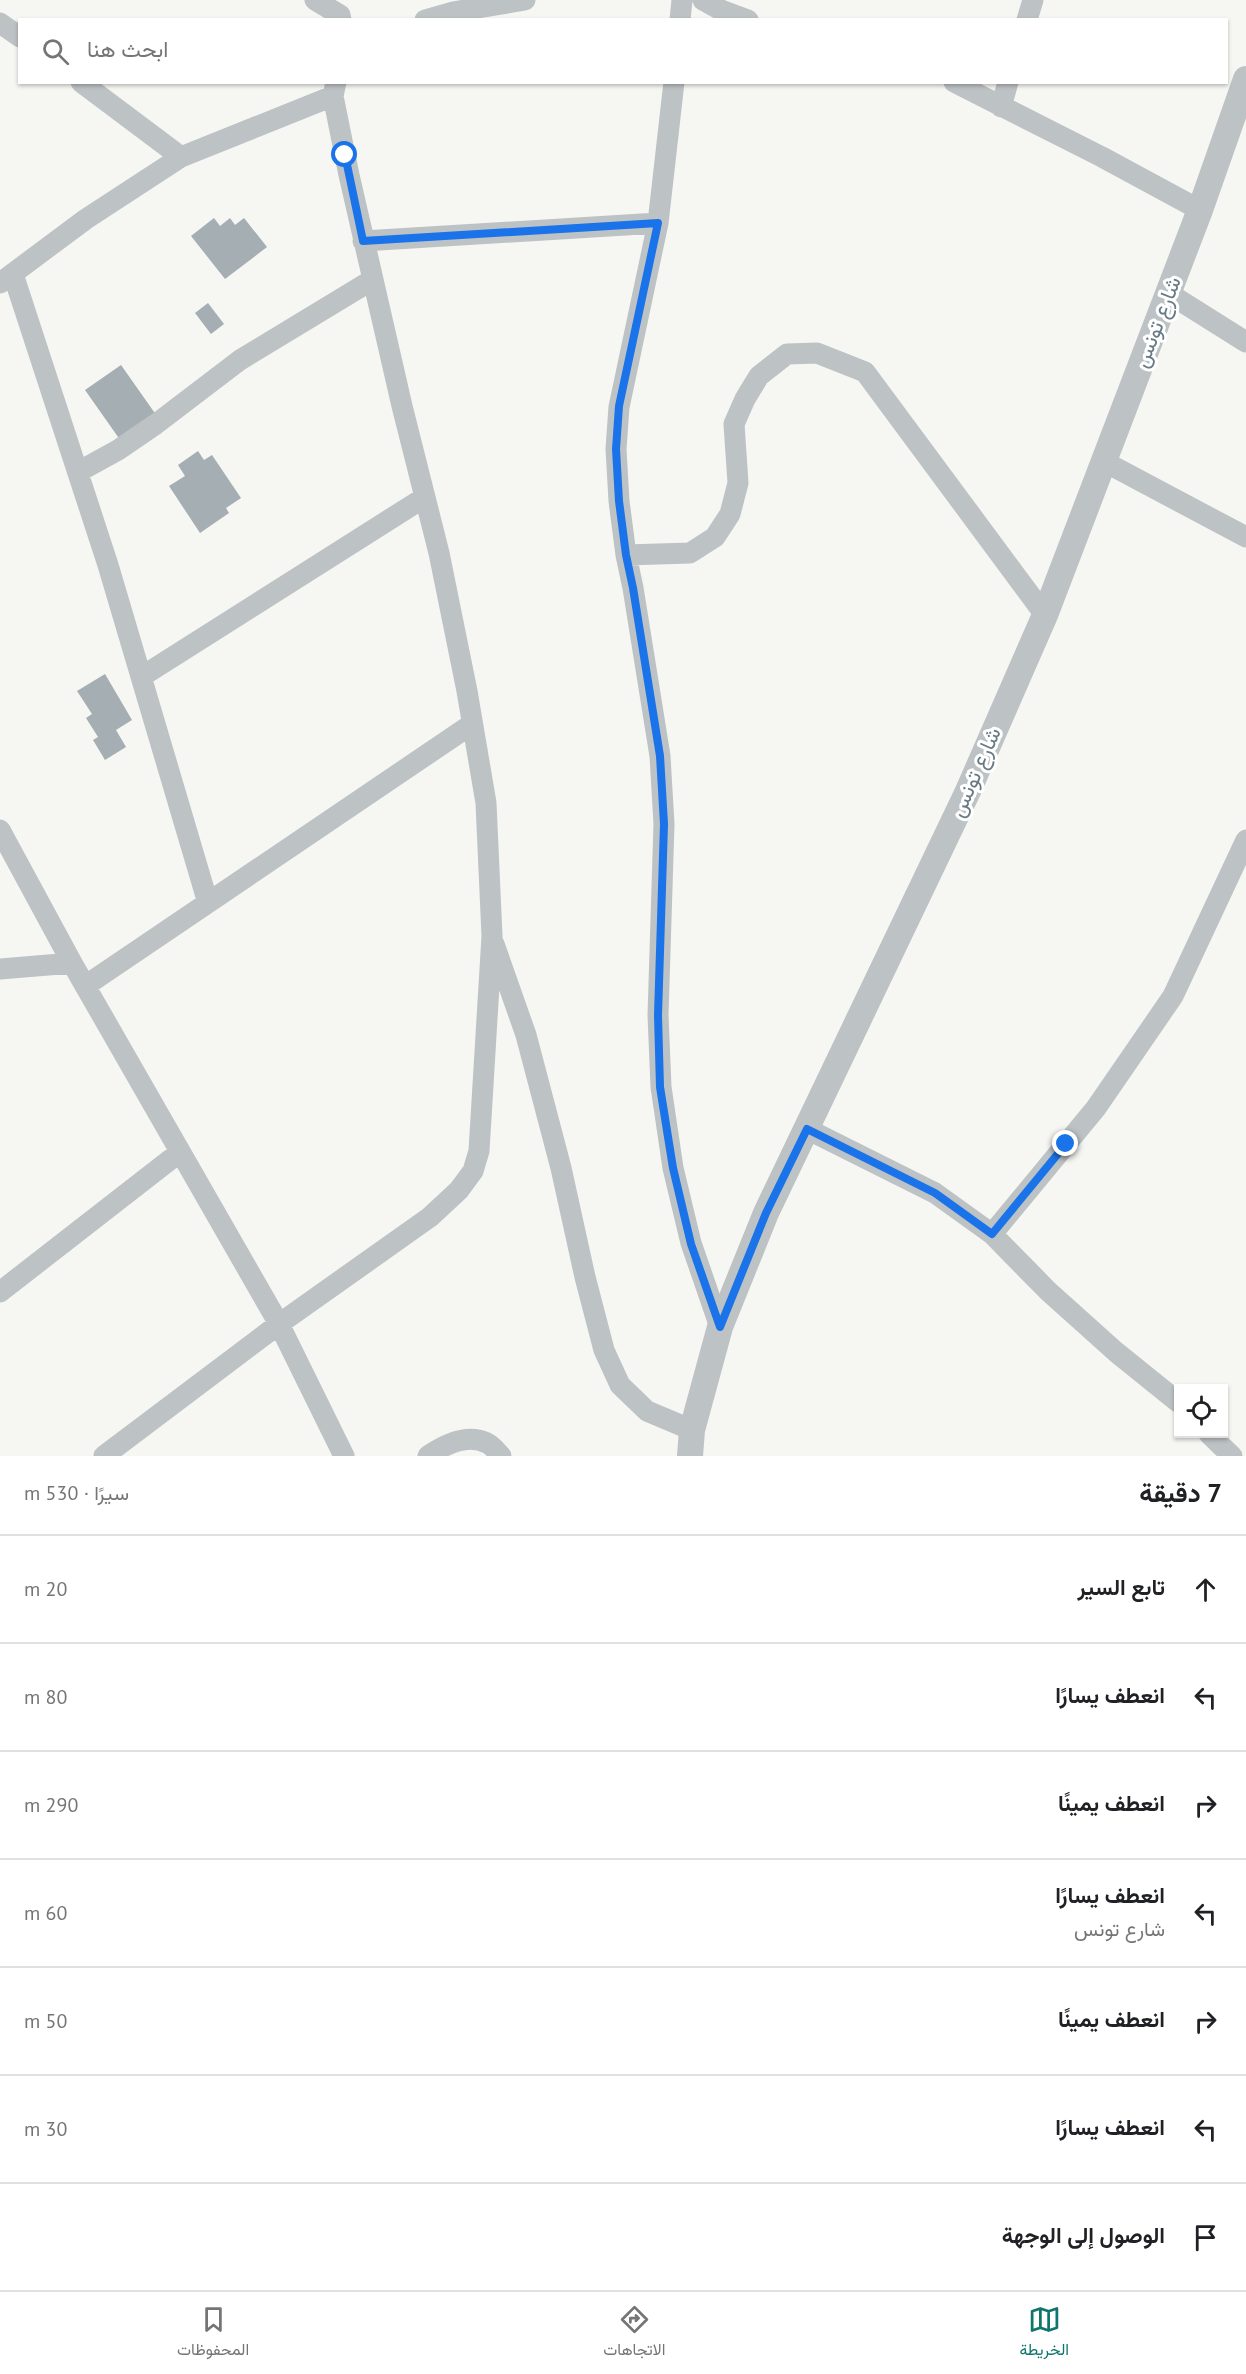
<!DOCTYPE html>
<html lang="ar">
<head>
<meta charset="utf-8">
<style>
  body { margin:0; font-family:"PT Sans",Vazirmatn,sans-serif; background:#f2f2f2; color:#202124; direction:rtl }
  .controls { position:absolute; right:18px; bottom:18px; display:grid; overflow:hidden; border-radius:0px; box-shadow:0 2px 4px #0004 }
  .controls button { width:54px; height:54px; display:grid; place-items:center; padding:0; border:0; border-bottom:2px solid #e0e0e0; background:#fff; color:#202124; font:30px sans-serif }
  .stop { position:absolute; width:18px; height:18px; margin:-14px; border:4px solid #1a73e8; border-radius:50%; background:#fff }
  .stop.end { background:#1a73e8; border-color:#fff; box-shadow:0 2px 6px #0008 }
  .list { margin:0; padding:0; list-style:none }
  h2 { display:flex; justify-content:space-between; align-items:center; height:78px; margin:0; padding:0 24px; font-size:26px }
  h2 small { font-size:20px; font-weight:400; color:#757577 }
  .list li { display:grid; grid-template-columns:39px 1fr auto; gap:18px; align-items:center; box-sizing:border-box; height:108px; padding:0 24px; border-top:2px solid #e0e0e0 }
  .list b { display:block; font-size:22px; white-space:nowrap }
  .list p { margin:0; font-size:20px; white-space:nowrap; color:#757577 }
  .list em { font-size:20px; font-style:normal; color:#757577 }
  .icon { flex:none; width:33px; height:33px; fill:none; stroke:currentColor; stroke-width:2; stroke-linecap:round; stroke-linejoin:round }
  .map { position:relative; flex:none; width:1246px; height:1456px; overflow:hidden; direction:ltr }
  .search { position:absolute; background:#fff; box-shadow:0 2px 4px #0004; left:18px; right:18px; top:18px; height:66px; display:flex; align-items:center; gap:15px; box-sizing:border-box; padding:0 21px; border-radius:0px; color:#757577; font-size:22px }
  .sheet { height:834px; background:#fff }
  nav { display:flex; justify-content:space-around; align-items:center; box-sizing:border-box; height:84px; border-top:2px solid #e0e0e0; background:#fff; font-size:16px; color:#757577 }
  nav a { display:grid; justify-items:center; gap:3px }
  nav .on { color:#0f766e }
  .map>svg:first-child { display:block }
  .building { fill:#a5aeb3 }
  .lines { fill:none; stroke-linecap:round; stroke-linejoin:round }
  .minor { stroke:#bdc2c5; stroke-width:21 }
  .tertiary { stroke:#bdc2c5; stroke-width:26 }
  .route { stroke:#1a73e8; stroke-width:8 }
  .labels { text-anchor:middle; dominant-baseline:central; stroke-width:6; stroke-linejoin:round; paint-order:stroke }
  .street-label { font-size:21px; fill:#677983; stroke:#fff }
</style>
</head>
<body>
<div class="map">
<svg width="1246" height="1456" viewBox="0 0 1246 1456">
  <rect width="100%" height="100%" fill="#f6f6f3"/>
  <!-- building -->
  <path class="building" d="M214 218 220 226 230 218 235 225 244 218 267 247 225 279 191 236Z
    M208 303 224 324 211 334 195 313Z
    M121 365 159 419 123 444 85 390Z
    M198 451 204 460 212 455 241 498 226 508 229 513 200 533 169 486 185 476 178 465Z
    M105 674 132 720 116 730 126 747 105 760 93 740 98 737 86 718 92 714 77 691Z"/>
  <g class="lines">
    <!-- minor -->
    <path class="minor" d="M315 0 340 15 341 20
      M703 0 721 10 748 20
      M425 20 453 12 525 0
      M680 20 682 0
      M1027 20 1033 0
      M0 23 20 37
      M81 82 181 157
      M674 82 658 223 619 407 616 449 619 501 626 555 633 588 660 756 664 824 658 1015 661 1087 673 1168 691 1243 720 1327
      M954 82 1102 157 1200 210
      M1001 107 1008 82
      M363 241 658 223
      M13 274 108 565 208 903
      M0 283 86 219 181 157 333 96
      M1168 293 1246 342
      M1103 461 1246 537
      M78 472 118 450 156 424 240 360 372 280
      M626 555 690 553 715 537 730 514 738 483 734 424 745 399 759 376 787 354 817 353 865 372 1045 615
      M141 677 425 497
      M0 830 72 963 279 1324 344 1456
      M494 944 526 1035 561 1168 585 1277 604 1350 620 1385 647 1411 692 1430
      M0 969 72 963
      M85 986 472 724
      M807 1129 935 1193 992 1234 1048 1291 1116 1352 1178 1402
      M992 1234 1096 1108 1173 996 1246 840
      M0 1292 180 1152
      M1209 1434 1232 1456
      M104 1456 279 1324 430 1217 459 1190 473 1171 479 1151 492 936 486 803 467 691 439 553 402 406 349 175 333 96 336 82
      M428 1456C444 1445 467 1433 487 1443 492 1445 497 1452 501 1456"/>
    <!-- tertiary -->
    <path class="tertiary" d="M690 1456 692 1430 720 1327 766 1213 968 791 1045 615 1200 210 1246 79"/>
  </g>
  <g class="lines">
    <!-- route -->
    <path class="route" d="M345 155 363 241 658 223 619 406 616 449 619 501 626 555 633 588 660 756 664 824 658 1015 660 1087 673 1168 691 1244 720 1327 766 1213 807 1129 935 1193 992 1234 1066 1144"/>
  </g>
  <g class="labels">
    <!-- street labels -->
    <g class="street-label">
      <text transform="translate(1157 322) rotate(-69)">شارع تونس</text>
      <text transform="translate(975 772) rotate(-66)">شارع تونس</text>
    </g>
  </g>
</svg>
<div class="controls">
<button><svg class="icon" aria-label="locate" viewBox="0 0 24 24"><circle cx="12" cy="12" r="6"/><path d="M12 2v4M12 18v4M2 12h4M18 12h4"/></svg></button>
</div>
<div class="stop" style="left:345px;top:155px"></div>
<div class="stop end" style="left:1066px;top:1144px"></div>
<div class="search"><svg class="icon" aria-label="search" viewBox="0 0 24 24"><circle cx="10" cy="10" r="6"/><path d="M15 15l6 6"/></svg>ابحث هنا</div>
</div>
<section class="sheet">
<h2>7 دقيقة<small>سيرًا · 530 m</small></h2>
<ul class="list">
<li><svg class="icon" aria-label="ahead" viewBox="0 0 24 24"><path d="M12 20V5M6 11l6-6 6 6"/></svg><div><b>تابع السير</b></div><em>20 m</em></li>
<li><svg class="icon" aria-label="left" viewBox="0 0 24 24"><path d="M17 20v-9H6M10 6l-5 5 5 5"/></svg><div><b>انعطف يسارًا</b></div><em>80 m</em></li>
<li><svg class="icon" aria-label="right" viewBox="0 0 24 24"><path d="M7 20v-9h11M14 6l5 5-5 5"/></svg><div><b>انعطف يمينًا</b></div><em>290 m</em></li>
<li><svg class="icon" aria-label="left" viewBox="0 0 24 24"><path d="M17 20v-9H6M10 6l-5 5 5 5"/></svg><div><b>انعطف يسارًا</b><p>شارع تونس</p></div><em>60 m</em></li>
<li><svg class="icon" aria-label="right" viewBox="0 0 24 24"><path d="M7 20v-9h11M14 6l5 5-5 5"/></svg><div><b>انعطف يمينًا</b></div><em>50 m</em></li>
<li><svg class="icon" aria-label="left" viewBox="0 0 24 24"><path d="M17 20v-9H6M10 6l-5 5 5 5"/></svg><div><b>انعطف يسارًا</b></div><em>30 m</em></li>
<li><svg class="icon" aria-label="arrive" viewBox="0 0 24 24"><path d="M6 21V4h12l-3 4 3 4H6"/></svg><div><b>الوصول إلى الوجهة</b></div></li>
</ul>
</section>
<nav>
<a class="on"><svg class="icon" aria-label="map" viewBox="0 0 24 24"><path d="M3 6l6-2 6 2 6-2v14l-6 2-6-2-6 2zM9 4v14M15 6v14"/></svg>الخريطة</a>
<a><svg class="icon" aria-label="directions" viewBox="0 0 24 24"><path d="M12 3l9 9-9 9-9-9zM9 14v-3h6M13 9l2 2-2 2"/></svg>الاتجاهات</a>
<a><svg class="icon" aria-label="saved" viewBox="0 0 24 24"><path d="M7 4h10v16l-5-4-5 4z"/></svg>المحفوظات</a>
</nav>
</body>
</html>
